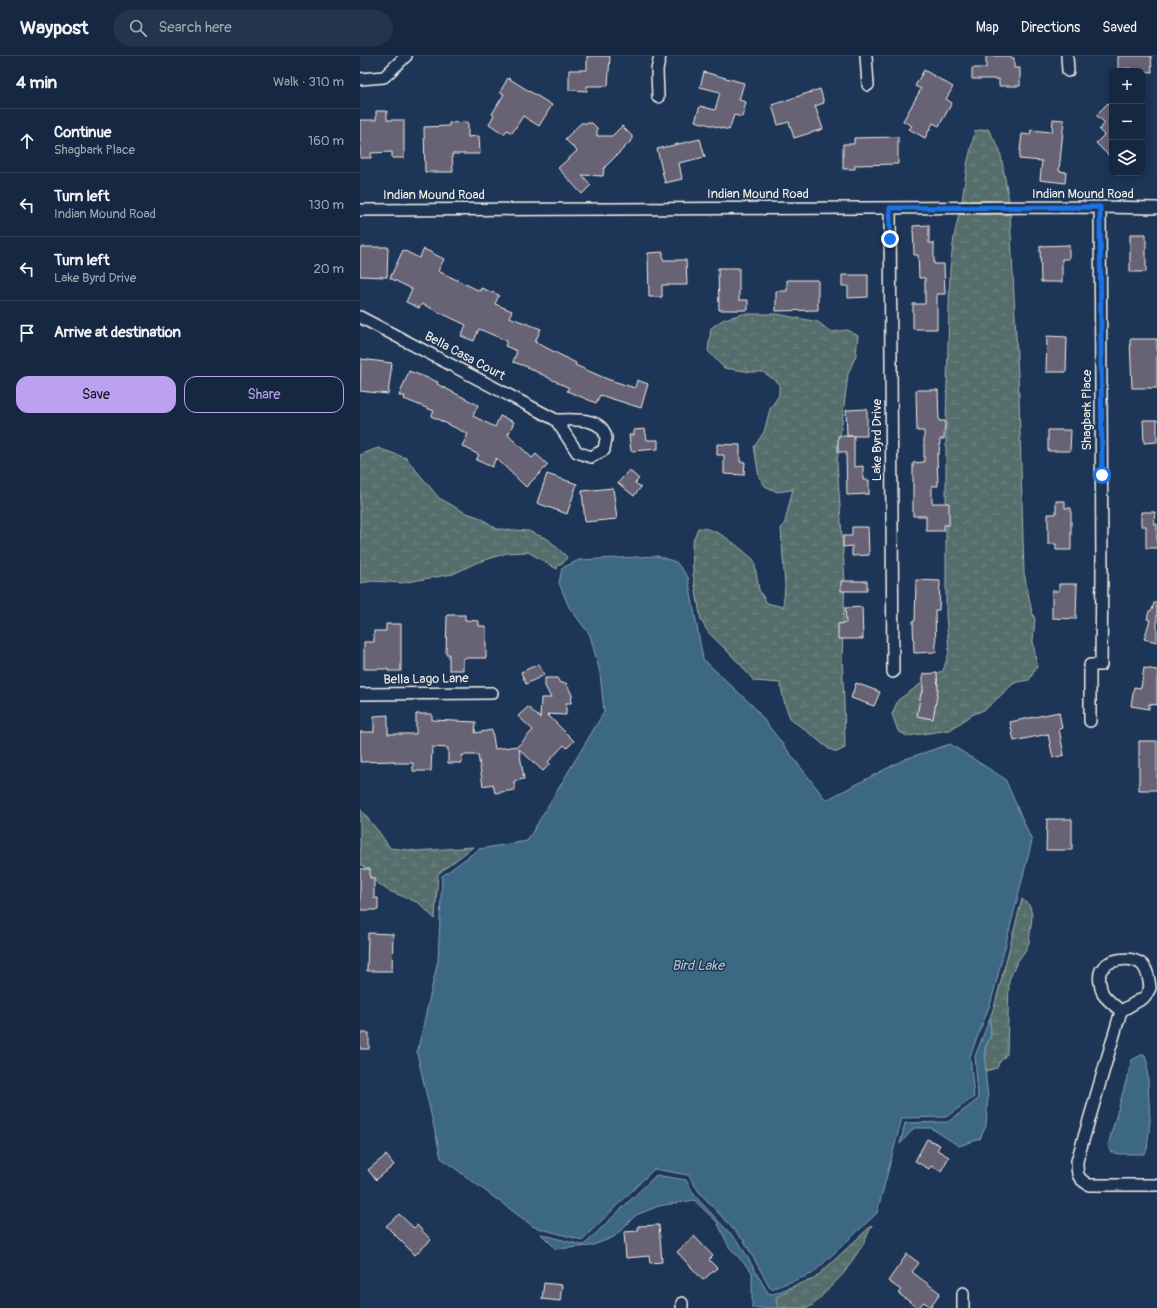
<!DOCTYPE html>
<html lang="en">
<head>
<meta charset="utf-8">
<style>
  body { margin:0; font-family:Pangolin,sans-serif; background:#23344c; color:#f1f3f6 }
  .controls { position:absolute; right:12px; top:12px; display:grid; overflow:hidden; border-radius:8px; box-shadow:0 2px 10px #0003 }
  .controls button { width:36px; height:36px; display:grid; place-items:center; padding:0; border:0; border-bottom:1px solid #35445a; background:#162841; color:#f1f3f6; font:20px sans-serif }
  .stop { position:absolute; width:12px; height:12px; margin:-9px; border:3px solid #1a73e8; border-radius:50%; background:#fff }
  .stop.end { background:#1a73e8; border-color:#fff; box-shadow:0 1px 4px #0008 }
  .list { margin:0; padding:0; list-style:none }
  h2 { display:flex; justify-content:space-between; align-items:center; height:52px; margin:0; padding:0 16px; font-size:17px }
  h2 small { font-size:13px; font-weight:400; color:#9ea6b1 }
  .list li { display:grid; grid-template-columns:26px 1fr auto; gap:12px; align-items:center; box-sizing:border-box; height:64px; padding:0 16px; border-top:1px solid #35445a }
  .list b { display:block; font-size:15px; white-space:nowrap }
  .list p { margin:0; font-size:13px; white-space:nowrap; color:#9ea6b1 }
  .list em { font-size:13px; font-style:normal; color:#9ea6b1 }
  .actions { display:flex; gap:8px; padding:12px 16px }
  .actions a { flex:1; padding:9px 0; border:1px solid #bca0f2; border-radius:12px; text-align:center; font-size:14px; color:#bca0f2 }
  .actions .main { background:#bca0f2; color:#111 }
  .icon { flex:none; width:22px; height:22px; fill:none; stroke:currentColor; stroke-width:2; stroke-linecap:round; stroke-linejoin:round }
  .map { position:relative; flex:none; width:797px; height:1252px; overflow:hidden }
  header { display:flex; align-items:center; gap:24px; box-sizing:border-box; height:56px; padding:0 20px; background:#162841; border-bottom:1px solid #35445a }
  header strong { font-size:19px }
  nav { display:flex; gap:22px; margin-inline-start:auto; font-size:14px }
  .search { width:280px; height:36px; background:#23344c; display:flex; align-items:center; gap:10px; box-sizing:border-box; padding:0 14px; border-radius:22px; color:#9ea6b1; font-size:15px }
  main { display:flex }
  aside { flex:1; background:#162841 }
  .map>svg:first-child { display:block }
  .wetland { fill:url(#wetland-marsh); stroke:#a4b0aa }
  .water { fill:#3e6884; stroke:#879fac }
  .building { fill:#676275; stroke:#f4f1e8 }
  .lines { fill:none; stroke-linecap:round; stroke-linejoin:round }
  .minor-casing { stroke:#f4f1e8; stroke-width:14 }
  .minor { stroke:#1d3557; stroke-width:11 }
  .route { stroke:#1a73e8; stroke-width:5 }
  .labels { text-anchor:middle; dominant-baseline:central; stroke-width:3; stroke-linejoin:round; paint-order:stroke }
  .street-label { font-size:13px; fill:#f4f1e8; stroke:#1d3557 }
  .water-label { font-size:14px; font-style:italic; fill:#b4c1c5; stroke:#1d3557 }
</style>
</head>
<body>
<header>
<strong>Waypost</strong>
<div class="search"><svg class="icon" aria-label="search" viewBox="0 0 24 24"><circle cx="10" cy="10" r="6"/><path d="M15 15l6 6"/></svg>Search here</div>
<nav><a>Map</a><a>Directions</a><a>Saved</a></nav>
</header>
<main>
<aside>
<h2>4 min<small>Walk · 310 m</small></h2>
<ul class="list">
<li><svg class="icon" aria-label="ahead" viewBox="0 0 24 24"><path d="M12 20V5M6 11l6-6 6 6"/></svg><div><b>Continue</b><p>Shagbark Place</p></div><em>160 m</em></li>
<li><svg class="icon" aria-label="left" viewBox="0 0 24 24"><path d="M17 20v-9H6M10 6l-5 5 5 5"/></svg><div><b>Turn left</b><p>Indian Mound Road</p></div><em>130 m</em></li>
<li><svg class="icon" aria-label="left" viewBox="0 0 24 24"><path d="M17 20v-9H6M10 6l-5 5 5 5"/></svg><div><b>Turn left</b><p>Lake Byrd Drive</p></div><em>20 m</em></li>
<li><svg class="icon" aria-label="arrive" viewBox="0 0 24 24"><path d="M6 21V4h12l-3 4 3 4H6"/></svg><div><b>Arrive at destination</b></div></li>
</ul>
<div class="actions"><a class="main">Save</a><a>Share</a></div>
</aside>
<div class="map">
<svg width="797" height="1252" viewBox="0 0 797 1252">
  <defs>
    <pattern id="wetland-marsh" width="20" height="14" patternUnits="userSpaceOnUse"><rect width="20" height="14" fill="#546e6c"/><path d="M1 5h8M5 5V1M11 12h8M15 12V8" fill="none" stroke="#6d8381"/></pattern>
  </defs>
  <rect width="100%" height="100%" fill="#1d3557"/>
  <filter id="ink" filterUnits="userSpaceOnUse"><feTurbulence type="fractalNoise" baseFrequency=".025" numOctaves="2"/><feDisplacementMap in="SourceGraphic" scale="8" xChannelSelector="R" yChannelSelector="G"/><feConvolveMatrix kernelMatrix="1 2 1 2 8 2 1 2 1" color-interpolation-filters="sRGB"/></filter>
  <g filter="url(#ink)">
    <!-- wetland -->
    <path class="wetland" d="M628 73 640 94 649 145H602L607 109 615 75Z
      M599 158H650L659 340 664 517 672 556 675 563 673 585 677 611 669 624 657 626 653 628 626 653 612 659 590 674 547 680 538 675 532 658 538 644 562 627 572 625 576 617 583 615 589 596 586 559V366L590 213 594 181Z
      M383 258H417L458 266 471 276 488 274 498 280 496 299 488 318 477 406 485 525 482 601 484 645 485 692 477 696 469 693 443 672 431 664 425 649 420 627 394 625 379 607 348 576 341 564 333 518 332 488 338 472C358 471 380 492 394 504L399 534 407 547 423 551 425 530 421 473 425 466 433 432 431 434 417 436 405 430 399 421 394 391 404 376 410 353 419 339V327L403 316H391L364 312 348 295 351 272 364 263Z
      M18 392 46 402 79 442 104 456 121 462 137 473 168 475 188 483 207 501 204 506 198 509 197 513 168 496 147 497 116 507 93 518 41 527 13 525 0 527V399Z
      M0 753 19 776 30 792 57 795 113 791 78 818 75 863 59 847 27 834 11 822 4 811 0 808Z
      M662 843 670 850 672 860 669 887 665 895 657 906 649 924 647 998 639 1007 637 1012 625 1015V992L631 979 630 962 635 948Z
      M512 1169 504 1187 484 1217 453 1249 447 1252H417L415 1241 436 1229 454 1223Z"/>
    <!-- water -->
    <path class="water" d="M297 500 316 506 328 521 343 603 394 651 466 744 545 703 590 688 645 723 672 785 631 946 610 1000 614 1041 586 1061 542 1062 517 1157 452 1218 411 1233 384 1185 339 1136 328 1119 294 1113 222 1184 174 1171 81 1102 57 997 78 904 82 820 119 793 167 785 244 656 240 617 230 579 209 551 199 527 202 512 219 504Z
      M630 962 631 979 625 992 626 1023 628 1042 626 1070 620 1083 599 1090 571 1072H554L540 1088 545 1067 588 1066 617 1044 618 1040 615 1000Z
      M781 999H785L787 1006 790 1065 787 1094 784 1098H758L750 1095 748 1089 772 1004Z
      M296 1119 326 1124 335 1140 380 1188 408 1237 413 1238 436 1229 416 1241 417 1252H392V1216L369 1191 357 1166 334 1144 299 1150 276 1159 254 1181 231 1190 196 1193 181 1178 221 1189 225 1188Z"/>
    <!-- building -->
    <path class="building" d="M227 0H250L248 30H227V35L209 34V14H227Z
      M626 0H651V2H654V12H660V30H639V23H612V12H626Z
      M758 0H791L792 16 771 15V12L758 13Z
      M564 14 593 31 586 43 592 47 579 70 573 67 565 82 549 73 552 70 543 65 561 33 555 30Z
      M344 16 384 27 379 44 386 46 382 61 374 59 369 74 335 65 340 50 355 54 360 36 340 31Z
      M148 22 192 49 179 70 163 60 152 77 147 74 144 78 129 68 134 59 132 58 144 38 140 36Z
      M460 33 464 47 455 50 463 73 434 82 429 66 418 69 412 49Z
      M748 47 752 51V103L736 87 744 79 739 74 745 67 736 59Z
      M16 55H27V64H44V102H32V96L11 97V102H0V64H16Z
      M693 63 704 64 699 115 706 116 705 127 680 124 682 105 659 103 662 78 670 79 671 74 692 76Z
      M108 66V81L119 80 120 98H92L93 116H65L64 71 89 70V67Z
      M221 67H232L237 72V80H252L262 70 272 80V84L244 112 243 120 222 119 231 129 222 138 198 112 217 95 205 83Z
      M538 81V108L495 109V113H483V88H494V82Z
      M340 83 345 101 319 107 322 123 305 127 297 93Z
      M569 169V187H574V208H584L585 238H577V273H553V248H565V222H559L558 199H554L553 170Z
      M770 178H786V216H770Z
      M709 189V203H702V226H681L680 190Z
      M0 191H28L27 221 0 220Z
      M64 193 84 203 78 215 120 235 121 232 139 239 135 248 152 255 149 261 181 273 175 286 216 307 215 309 247 323 275 332 277 324 288 328 281 352 240 339 236 347 207 335 209 332 165 310 153 306 157 295 145 290 147 285 119 273 114 285 101 280 106 269 62 248 59 252 46 246 52 233 30 222 43 194 59 202Z
      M303 196V204H326L327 229H302V241H289L288 197Z
      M358 212H379V244H388V254H359Z
      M482 219H508V241L488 242V230H482Z
      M427 224H458V254L416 255V235H427Z
      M687 280 707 281 706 316H686Z
      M770 283H797V332H772Z
      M1 303 32 307 28 338 0 335Z
      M49 315 78 326 77 328 118 349 113 360 135 371 140 360 154 366 148 379 172 402 176 398 188 409 166 431 136 402 132 411 116 404 119 399 102 390 108 378 71 360 74 355 44 343 45 340H39Z
      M556 334H578L579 365H585L584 383H580L579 398H577L578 430H572V447H589V469H584V475H566V460H553V407L564 406V375H557Z
      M507 353V380H487L486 354Z
      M783 364H797V386L784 387Z
      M285 373 287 384H298V393L271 395 269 379H274V374Z
      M688 374H711L710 395H688Z
      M478 380H494V411L503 410V424H509V438L487 439 486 396H478Z
      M357 388 380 389V406H385L384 419 364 418V399H357Z
      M269 414 279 423 275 427 281 431 274 440 258 427Z
      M187 418 217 428 207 458 177 447Z
      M253 432 257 463 225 466 222 435Z
      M696 445H705V452H711V494H696V488H688V458H696Z
      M781 456H795L794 468H797V492H786V470H781Z
      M492 471H508L509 499 492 500V490L483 491V480H492Z
      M556 524 580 525 579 554H575L576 596 554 597 553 565H555Z
      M481 525H507V535H481Z
      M699 528H717L716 563 692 562V535H699Z
      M794 547H797V586L784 583 790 564 787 563 789 555 792 554Z
      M502 551 503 583H478V568L486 567 485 552Z
      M87 559H105V564L119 565V570H126V602H103V614H89V598H86Z
      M26 568H41V615H28V613H4V586H14V575H26Z
      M179 608 184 619 166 628 161 616Z
      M784 612 797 614V649L789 648V653L771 650 774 631 781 632Z
      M577 617 578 634 573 663 557 660 561 637H563V618Z
      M185 622H197L200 627H206L212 639 211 647H206V659L187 658 214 685 207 692 204 689 188 706 190 708 183 715 159 693 164 723 154 725 155 734 135 737 133 728 123 730 118 699H102V707H88V692L72 691 71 715H53V707H34V705L0 706V676H14V660L28 659V678H56V658H72V664L116 666 115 677 132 674 135 693 158 690 173 674 158 660 168 651 180 662 181 642H191L185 630Z
      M496 627 520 636 514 650 491 642Z
      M699 656 702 672 699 673 704 699 693 702 688 678 654 685 650 666Z
      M779 685H797V734H779Z
      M687 763H712V794H686Z
      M0 813H10V822H14V842H18V854H0Z
      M8 877 33 878 32 915H7Z
      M0 977H9V993H0Z
      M567 1083 580 1089 577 1094 589 1101 581 1115 571 1110 569 1113 555 1105Z
      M26 1099 34 1109 16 1124 8 1114Z
      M39 1158 54 1172 57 1169 71 1184 55 1199 26 1170Z
      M299 1169 302 1206 290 1207 289 1200 266 1202 264 1176 278 1175V1170Z
      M334 1180 353 1200 349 1204 357 1212 343 1224 317 1196Z
      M547 1198 559 1207 552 1216 580 1237 570 1251 564 1246 558 1252 538 1237 541 1234 528 1225Z
      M184 1227 202 1229 200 1245 182 1243Z"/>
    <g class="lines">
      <!-- minor casing -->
      <g class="minor-casing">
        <path id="minor" d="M506 0 508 29
          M707 0 708 15
          M0 23 24 21 46 0
          M298 41 297 14 300 0
          M530 152 533 616
          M0 154 740 151 797 152
          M0 261 196 364C211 364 243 360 246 382 246 385 244 391 244 394L231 401 217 396 196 364
          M0 638 132 637
          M730 665V609H741L742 514 740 151
          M761 955C755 950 747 944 743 938 740 932 738 920 741 914 748 903 770 900 780 907 788 912 789 924 790 932L785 941 761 955 717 1105C717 1119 717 1122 729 1129H797
          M322 1247V1252
          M603 1252V1237"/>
      </g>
      <!-- minor -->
      <use href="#minor" class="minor"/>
    </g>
  </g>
  <g class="lines" filter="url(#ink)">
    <!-- route -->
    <path class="route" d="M530 183V152L740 151 742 419"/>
  </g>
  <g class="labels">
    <!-- street labels -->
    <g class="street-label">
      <text x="398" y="138">Indian Mound Road</text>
      <text x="723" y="138">Indian Mound Road</text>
      <text x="74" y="139">Indian Mound Road</text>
      <text transform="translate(105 300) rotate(28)">Bella Casa Court</text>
      <text transform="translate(727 354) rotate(-90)">Shagbark Place</text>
      <text transform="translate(517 384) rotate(-90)">Lake Byrd Drive</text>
      <text transform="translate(66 623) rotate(-1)">Bella Lago Lane</text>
    </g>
    <!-- water labels -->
    <g class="water-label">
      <text x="338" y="909">Bird Lake</text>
    </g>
  </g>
</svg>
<div class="controls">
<button>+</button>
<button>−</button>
<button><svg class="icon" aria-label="layers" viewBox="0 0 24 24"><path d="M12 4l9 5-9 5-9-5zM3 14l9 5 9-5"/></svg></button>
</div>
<div class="stop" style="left:742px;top:419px"></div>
<div class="stop end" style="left:530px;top:183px"></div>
</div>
</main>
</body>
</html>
